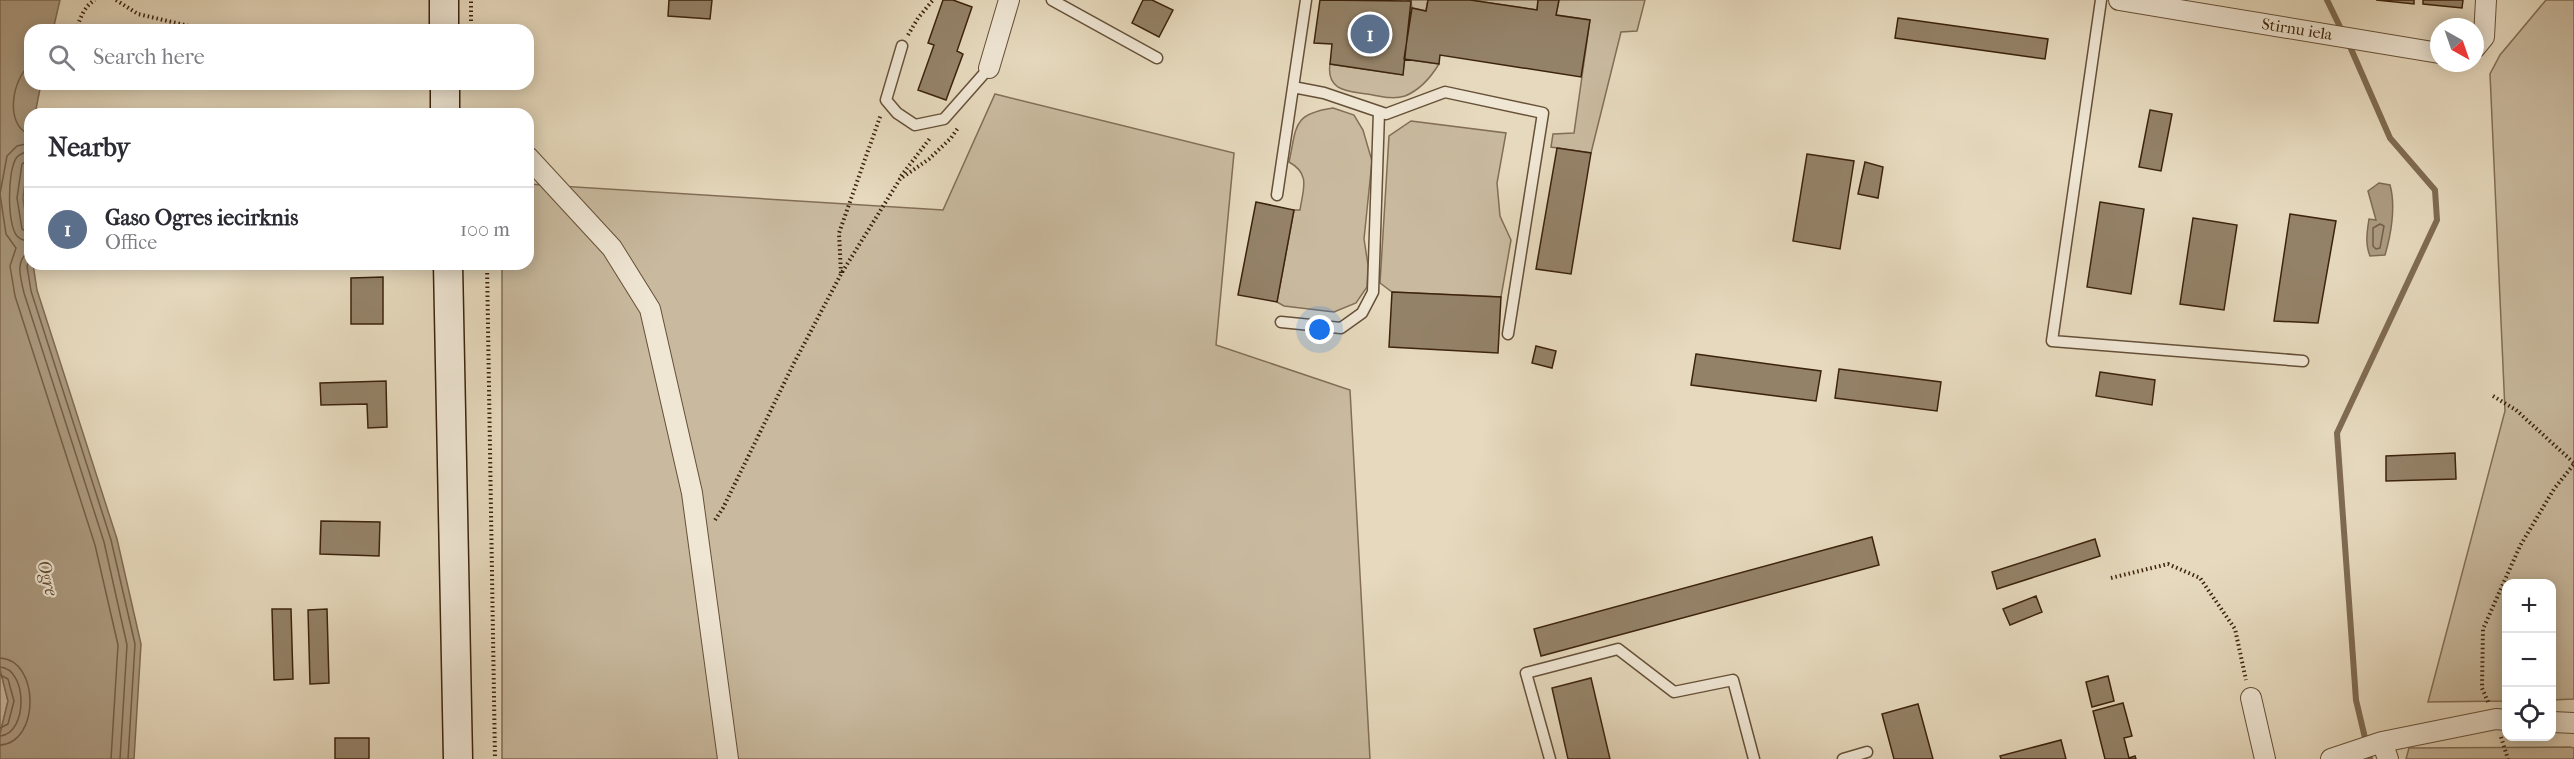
<!DOCTYPE html>
<html lang="en">
<head>
<meta charset="utf-8">
<style>
  body { margin:0; font-family:"IM FELL French Canon",serif; background:#f2f2f3; color:#2b2b33 }
  .controls { position:absolute; right:18px; bottom:18px; display:grid; overflow:hidden; border-radius:12px; box-shadow:0 3px 15px #0003 }
  .controls button { width:54px; height:54px; display:grid; place-items:center; padding:0; border:0; border-bottom:2px solid #e1e1e2; background:#fff; color:#2b2b33; font:30px sans-serif }
  .compass { position:absolute; left:2430px; top:18px; width:54px; height:54px; border-radius:50%; background:#fff; box-shadow:0 3px 15px #0003; rotate:140deg }
  .you { position:absolute; left:1320px; top:330px; width:21px; height:21px; margin:-15px; border:4px solid #fff; border-radius:50%; background:#1a73e8; box-shadow:0 0 0 9px #1a73e833 }
  .badge { display:grid; place-items:center; width:39px; height:39px; border-radius:50%; background:#1a73e8; color:#fff; font-size:20px; font-weight:700 }
  .pin { position:absolute; translate:-50% -50%; border:3px solid #fff; box-shadow:0 2px 6px #0006 }
  .list { margin:0; padding:0; list-style:none }
  h2 { display:flex; justify-content:space-between; align-items:center; height:78px; margin:0; padding:0 24px; font-size:26px }
  h2 small { font-size:20px; font-weight:400; color:#7c7c81 }
  .list li { display:grid; grid-template-columns:39px 1fr auto; gap:18px; align-items:center; box-sizing:border-box; height:84px; padding:0 24px; border-top:2px solid #e1e1e2 }
  .list b { display:block; font-size:22px; white-space:nowrap }
  .list p { margin:0; font-size:20px; white-space:nowrap; color:#7c7c81 }
  .list em { font-size:20px; font-style:normal; color:#7c7c81 }
  .icon { flex:none; width:33px; height:33px; fill:none; stroke:currentColor; stroke-width:2; stroke-linecap:round; stroke-linejoin:round }
  .map { position:relative; flex:none; width:2574px; height:759px; overflow:hidden }
  .search { position:absolute; background:#fff; box-shadow:0 3px 15px #0003; left:24px; top:24px; width:510px; height:66px; display:flex; align-items:center; gap:15px; box-sizing:border-box; padding:0 21px; border-radius:18px; color:#7c7c81; font-size:22px }
  .panel { position:absolute; background:#fff; box-shadow:0 3px 15px #0003; left:24px; top:108px; width:510px; height:162px; border-radius:18px }
  .map>svg:first-child { display:block }
  .green { fill:#c9ba9f; stroke:#826e56; stroke-width:1.5 }
  .water { fill:#ac9b81; stroke:#7f6b52; stroke-width:1.5 }
  .lines { fill:none; stroke-linecap:round; stroke-linejoin:round }
  .shore { stroke:#745f46; stroke-width:1.5 }
  .stream { stroke:#7f6b52; stroke-width:6 }
  .building { fill:#948268; stroke:#3c230c; stroke-width:1.5 }
  .lane-casing { stroke:#665038; stroke-width:13 }
  .street-casing { stroke:#665038; stroke-width:22 }
  .secondary-casing { stroke:#3c230c; stroke-width:31 }
  .path { stroke:#3c230c; stroke-width:4; stroke-dasharray:1.5 3; stroke-linecap:butt }
  .lane { stroke:#efe6d4; stroke-width:10 }
  .street { stroke:#efe6d4; stroke-width:20 }
  .secondary { stroke:#efe6d4; stroke-width:28 }
  .labels { text-anchor:middle; dominant-baseline:central; stroke-width:4.5; stroke-linejoin:round; paint-order:stroke }
  .street-label { font-size:16px; fill:#3c230c; stroke:#efe6d4 }
  .water-label { font-size:18px; font-style:italic; fill:#5e472f; stroke:#efe6d4 }
</style>
</head>
<body>
<div class="map">
<svg width="2574" height="759" viewBox="0 0 2574 759">
  <rect width="100%" height="100%" fill="#e6d9bd"/>
  <filter id="stains"><feTurbulence type="fractalNoise" baseFrequency=".00333" numOctaves="4"/><feColorMatrix values="0 0 0 0 .2 0 0 0 0 .09 0 0 0 0 .02 0 0 0 .5 -.17"/></filter>
  <radialGradient id="worn" r=".72"><stop offset=".6" stop-color="#630" stop-opacity="0"/><stop offset="1" stop-color="#630" stop-opacity=".3"/></radialGradient>
  <!-- green -->
  <path class="green" d="M1407 0H1428L1426 11 1412 8 1411 1Z
    M1470 0H1538L1537 10Z
    M1559 0H1645L1637 31 1621 32 1591 153 1551 147 1553 134 1574 133 1590 20 1556 15Z
    M2546 0H2574V699L2552 700V584H2506V701L2428 702 2505 411 2490 74 2500 55Z
    M1404 59 1439 64C1431 77 1420 90 1405 96 1392 100 1380 96 1367 94 1348 91 1326 91 1330 64L1403 75Z
    M995 94 1234 153 1216 345 1350 390 1370 759H502V264H528V184L943 210Z
    M1333 108 1354 115 1363 130 1372 161 1364 239 1368 265 1367 287 1356 303 1334 312 1284 306 1277 302 1294 210H1300C1303 189 1311 174 1289 162 1297 126 1292 114 1333 108Z
    M1411 121 1506 133 1497 183 1500 216 1511 240 1501 297 1392 292 1380 283 1389 136Z
    M0 669 8 701 0 734Z
    M2409 748 2570 747 2574 748V759H2406Z"/>
  <!-- water -->
  <path class="water" d="M0 0H60L53 30H30V84H41L35 114H30V146L23 198 30 246V264H33L37 290 117 539 141 644 134 759H0V734L8 701 0 669Z
    M2379 183 2390 185C2396 206 2391 235 2385 255L2370 256C2365 244 2367 232 2369 219L2376 220 2368 191Z"/>
  <g class="lines">
    <!-- shore -->
    <path class="shore" d="M30 65C12 79 4 125 30 135
      M30 143 17 146 7 156 0 194 6 234 16 248 10 266 15 296 95 545 118 645 111 759
      M30 152C25 152 21 153 17 157 7 169 7 225 17 236 21 240 25 241 30 241
      M30 159 22 164 17 198 22 229 30 234
      M2380 224 2384 226 2380 248 2376 249 2373 246V228Z
      M30 251C14 260 21 279 24 293L104 542 127 645 120 759
      M30 259 27 266 31 291 111 540 135 644 128 759
      M0 658C40 660 40 743 0 745
      M0 667C28 669 28 734 0 736
      M0 675 8 679 14 701 8 724 0 728"/>
    <!-- stream -->
    <path class="stream" d="M2327 0 2343 33
      M2348 42 2390 138 2435 190 2437 220 2337 433 2356 700 2370 759"/>
  </g>
  <!-- building -->
  <path class="building" d="M669 0H712L710 19 668 16Z
    M943 0H953L972 7 957 51 963 54 946 100 918 90 934 45 928 43Z
    M1143 0H1152L1173 10 1159 37 1132 23Z
    M1320 0 1411 1 1403 75 1330 64 1332 44 1314 43Z
    M1428 0H1470L1537 10 1538 0H1559L1556 15 1590 20 1581 77 1440 55 1439 64 1404 59 1412 8 1426 11Z
    M2376 0H2414V4Z
    M2423 0H2463L2462 8 2423 4Z
    M1898 18 2048 39 2045 59 1895 38Z
    M2150 110 2172 114 2161 171 2139 167Z
    M1557 148 1591 153 1571 274 1536 269Z
    M1807 154 1854 161 1840 249 1793 241Z
    M1865 162 1883 167 1878 198 1858 194Z
    M1256 202 1294 210 1277 302 1238 295Z
    M2100 202 2144 209 2131 294 2087 287Z
    M2290 214 2336 221 2318 323 2274 321Z
    M2193 218 2237 225 2224 310 2180 304Z
    M383 277V324H351V278Z
    M1392 292 1501 297 1498 353 1389 347Z
    M1536 346 1556 351 1552 368 1532 363Z
    M1696 354 1821 371 1816 401 1691 385Z
    M1839 369 1941 382 1937 411 1835 398Z
    M2100 372 2155 380 2152 405 2096 396Z
    M386 381 387 427 368 428 367 404 321 405 320 383Z
    M2455 453 2456 479 2386 481V456Z
    M321 521 380 522 379 556 320 554Z
    M1872 537 1879 565 1541 656 1534 629Z
    M2095 539 2100 556 1997 589 1992 572Z
    M2036 596 2042 612 2010 625 2003 609Z
    M272 609H291L293 679 274 680Z
    M327 609 329 683 310 684 308 610Z
    M2108 676 2114 701 2092 707 2086 682Z
    M1591 678 1610 759H1568L1552 688Z
    M2123 703 2132 736 2124 738 2129 758 2135 756 2136 759H2105L2093 711Z
    M1918 704 1933 759H1894L1882 714Z
    M335 738H369V759H335Z
    M2061 740 2066 759H2001L2000 756Z"/>
  <g class="lines">
    <!-- lane casing -->
    <g class="lane-casing">
      <path id="lane" d="M1052 0 1157 58
        M2101 0 2052 341 2303 361
        M902 46 886 100 897 113 915 125 944 119 989 68
        M1293 87 1324 93 1386 114 1445 92 1543 113 1508 334
        M1277 195 1306 0
        M1281 322 1341 328 1362 313 1373 292 1379 112
        M1550 759 1526 673 1618 649 1674 692 1733 680 1754 759
        M1843 759 1867 752"/>
    </g>
    <!-- street casing -->
    <g class="street-casing">
      <path id="street" d="M2119 0 2439 53
        M2475 48 2484 37 2486 0
        M989 68 1009 0
        M528 157 612 248 650 309 692 493 728 759
        M2251 698 2265 759
        M2552 722 2574 723
        M2382 742 2388 759
        M2331 759 2382 742 2496 719 2506 720"/>
    </g>
    <!-- secondary casing -->
    <g class="secondary-casing">
      <path id="secondary" d="M444 0V30
        M445 84V114
        M448 264 458 759"/>
    </g>
    <!-- path -->
    <path class="path" d="M116 0 138 14 206 30
      M76 30C80 19 84 6 95 0
      M471 30V0
      M908 35 918 18 933 0
      M901 176 931 137
      M487 264 495 759
      M841 273 839 233 881 114
      M2493 396 2516 410 2574 463
      M715 520 723 508 793 365 841 274 900 179 929 159 951 138 958 128
      M2111 578 2168 564 2200 578 2235 629 2246 680
      M2488 702 2482 688 2483 629 2520 546 2554 489 2574 464
      M2501 737 2508 759"/>
    <!-- lane -->
    <use href="#lane" class="lane"/>
    <!-- street -->
    <use href="#street" class="street"/>
    <!-- secondary -->
    <use href="#secondary" class="secondary"/>
  </g>
  <g class="labels">
    <!-- street labels -->
    <g class="street-label">
      <text transform="translate(2297 29) rotate(9)">Stirnu iela</text>
    </g>
    <!-- water labels -->
    <g class="water-label">
      <text transform="translate(47 578) rotate(75)">Ogre</text>
    </g>
  </g>
  <rect width="100%" height="100%" filter="url(#stains)"/>
  <rect width="100%" height="100%" fill="url(#worn)"/>
</svg>
<div class="controls">
<button>+</button>
<button>−</button>
<button><svg class="icon" aria-label="locate" viewBox="0 0 24 24"><circle cx="12" cy="12" r="6"/><path d="M12 2v4M12 18v4M2 12h4M18 12h4"/></svg></button>
</div>
<svg class="compass" viewBox="-18 -18 36 36"><path d="M0-13l5 13h-10z" fill="#e53935"/><path d="M0 13l5-13h-10z" fill="#7c7c81"/></svg>
<div class="you"></div>
<div class="pin badge" style="left:1370px;top:34px;background:#5c6f8a">1</div>
<div class="search"><svg class="icon" aria-label="search" viewBox="0 0 24 24"><circle cx="10" cy="10" r="6"/><path d="M15 15l6 6"/></svg>Search here</div>
<section class="panel">
<h2>Nearby<small></small></h2>
<ul class="list">
<li><span class="badge" style="background:#5c6f8a">1</span><div><b>Gaso Ogres iecirknis</b><p>Office</p></div><em>100 m</em></li>
</ul>
</section>
</div>
</body>
</html>
